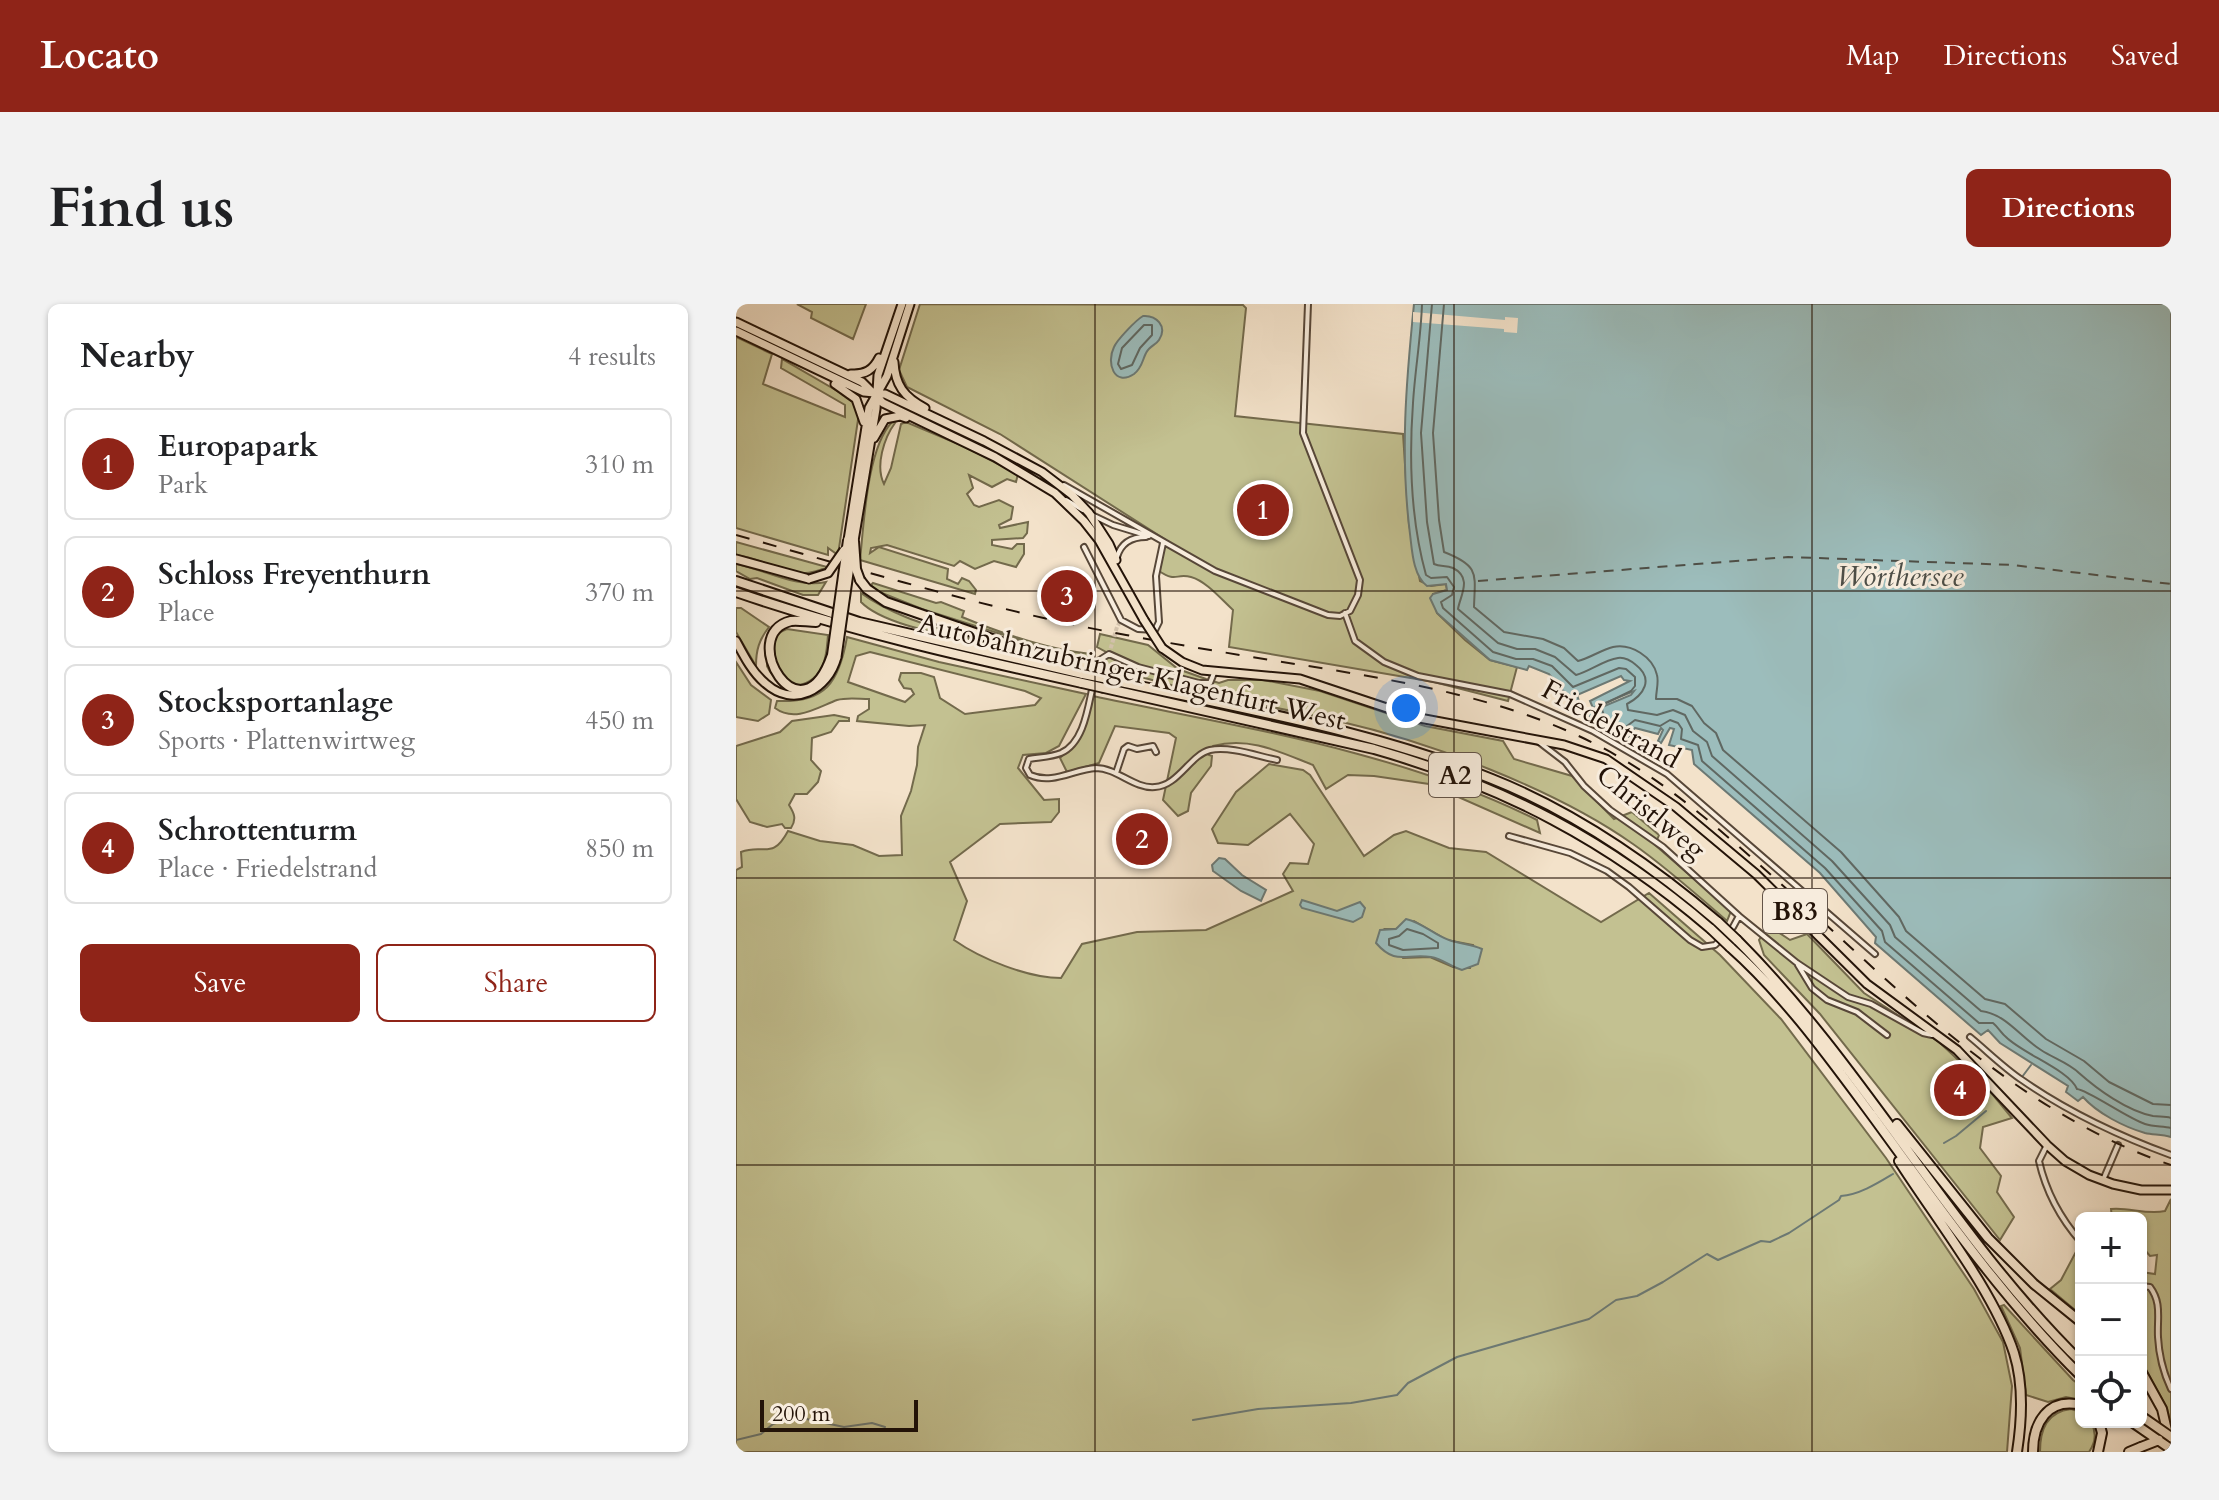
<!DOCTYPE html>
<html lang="en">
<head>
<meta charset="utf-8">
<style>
  body { margin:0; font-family:Cardo,serif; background:#f2f2f2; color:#202124 }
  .controls { position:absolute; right:24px; bottom:24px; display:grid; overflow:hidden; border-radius:12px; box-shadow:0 2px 6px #0004 }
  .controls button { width:72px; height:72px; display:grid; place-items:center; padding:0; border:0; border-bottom:2px solid #e0e0e0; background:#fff; color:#202124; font:40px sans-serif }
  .scale { position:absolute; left:24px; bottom:20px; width:158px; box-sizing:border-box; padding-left:8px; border:4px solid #231308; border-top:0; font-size:22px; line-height:28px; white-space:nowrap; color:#231308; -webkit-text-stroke:6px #f7ecdd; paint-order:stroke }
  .you { position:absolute; left:670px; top:404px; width:28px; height:28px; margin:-20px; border:6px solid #fff; border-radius:50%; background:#1a73e8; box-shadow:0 0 0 12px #1a73e833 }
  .badge { display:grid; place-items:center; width:52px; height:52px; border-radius:50%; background:#8f2418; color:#fff; font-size:26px; font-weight:700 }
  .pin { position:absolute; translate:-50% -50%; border:4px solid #fff; box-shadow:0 2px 8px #0006 }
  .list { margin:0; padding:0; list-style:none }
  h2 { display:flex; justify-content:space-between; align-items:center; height:104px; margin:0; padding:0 32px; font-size:34px }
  h2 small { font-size:26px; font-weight:400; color:#757577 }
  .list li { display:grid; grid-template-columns:52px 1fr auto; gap:24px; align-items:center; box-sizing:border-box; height:112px; margin:0 16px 16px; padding:0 16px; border:2px solid #e0e0e0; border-radius:12px }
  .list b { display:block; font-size:30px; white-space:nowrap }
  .list p { margin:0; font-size:26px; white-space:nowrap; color:#757577 }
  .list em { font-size:26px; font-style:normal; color:#757577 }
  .actions { display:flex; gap:16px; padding:24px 32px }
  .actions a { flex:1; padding:18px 0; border:2px solid #8f2418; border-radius:12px; text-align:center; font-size:28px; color:#8f2418 }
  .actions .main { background:#8f2418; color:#fff }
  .icon { flex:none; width:44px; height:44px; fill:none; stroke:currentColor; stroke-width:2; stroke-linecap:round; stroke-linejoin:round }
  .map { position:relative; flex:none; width:1435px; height:1148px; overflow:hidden; border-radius:12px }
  header { display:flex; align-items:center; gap:48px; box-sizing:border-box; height:112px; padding:0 40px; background:#8f2418; color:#fff }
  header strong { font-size:38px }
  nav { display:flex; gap:44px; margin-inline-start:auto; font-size:28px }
  .intro { display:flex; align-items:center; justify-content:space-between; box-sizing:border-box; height:192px; padding:0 48px }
  h1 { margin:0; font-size:56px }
  .button { padding:20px 36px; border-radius:12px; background:#8f2418; color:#fff; font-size:28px; font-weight:700 }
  main { display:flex; gap:48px; padding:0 48px }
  aside { flex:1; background:#fff; border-radius:12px; box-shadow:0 2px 6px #0004 }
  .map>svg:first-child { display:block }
  .green { fill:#c3c191; stroke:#736a4c; stroke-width:2; fill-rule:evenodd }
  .water { fill:#9cbdbc; stroke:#6c7974; stroke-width:2 }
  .pier { fill:#f3e2ca }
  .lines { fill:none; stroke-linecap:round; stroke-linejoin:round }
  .shore { stroke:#606862; stroke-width:2 }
  .stream { stroke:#6c7974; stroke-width:2 }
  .ferry { stroke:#4d4e47; stroke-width:2; stroke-dasharray:10 8; stroke-linecap:butt }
  .minor-tunnel { stroke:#d4c3ad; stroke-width:4; stroke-dasharray:4 2; stroke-linecap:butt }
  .minor-casing { stroke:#574738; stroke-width:8 }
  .primary-casing { stroke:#231308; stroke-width:11 }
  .motorway-casing { stroke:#231308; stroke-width:12 }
  .minor { stroke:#f7ecdd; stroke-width:4 }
  .primary { stroke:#f3e2ca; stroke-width:7 }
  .motorway { stroke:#f3e2ca; stroke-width:8 }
  .rail { stroke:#231308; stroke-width:2; stroke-dasharray:14 14; stroke-linecap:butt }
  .primary-bridge-casing { stroke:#231308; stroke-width:11; stroke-linecap:butt }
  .motorway-bridge-casing { stroke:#231308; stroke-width:12; stroke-linecap:butt }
  .primary-bridge { stroke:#f3e2ca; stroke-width:7 }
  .motorway-bridge { stroke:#f3e2ca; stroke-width:8 }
  .grid { fill:none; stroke:#231308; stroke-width:2; stroke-opacity:0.55 }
  .labels { text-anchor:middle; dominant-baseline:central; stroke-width:6; stroke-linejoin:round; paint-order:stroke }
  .shield { fill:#f7ecdd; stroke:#635448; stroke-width:2 }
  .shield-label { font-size:26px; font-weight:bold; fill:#231308 }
  .street-label { font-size:28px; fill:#231308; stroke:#f7ecdd }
  .water-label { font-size:30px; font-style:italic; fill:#4d4e47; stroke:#f7ecdd }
</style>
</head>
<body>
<header>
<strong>Locato</strong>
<nav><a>Map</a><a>Directions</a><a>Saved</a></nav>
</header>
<div class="intro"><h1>Find us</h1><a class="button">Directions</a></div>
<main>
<aside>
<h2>Nearby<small>4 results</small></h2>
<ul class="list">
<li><span class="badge">1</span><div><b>Europapark</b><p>Park</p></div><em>310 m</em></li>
<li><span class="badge">2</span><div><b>Schloss Freyenthurn</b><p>Place</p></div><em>370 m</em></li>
<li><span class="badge">3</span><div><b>Stocksportanlage</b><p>Sports · Plattenwirtweg</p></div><em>450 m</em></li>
<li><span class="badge">4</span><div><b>Schrottenturm</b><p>Place · Friedelstrand</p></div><em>850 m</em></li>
</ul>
<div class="actions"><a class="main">Save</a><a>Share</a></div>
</aside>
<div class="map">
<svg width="1435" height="1148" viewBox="0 0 1435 1148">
  <rect width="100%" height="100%" fill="#f3e2ca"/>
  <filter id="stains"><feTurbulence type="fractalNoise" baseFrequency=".0025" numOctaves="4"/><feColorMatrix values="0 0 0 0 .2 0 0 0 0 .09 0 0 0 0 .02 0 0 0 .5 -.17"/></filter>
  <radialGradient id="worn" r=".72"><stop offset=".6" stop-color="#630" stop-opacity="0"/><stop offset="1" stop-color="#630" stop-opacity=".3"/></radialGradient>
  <!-- green -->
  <path class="green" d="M61 0H130L117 35 75 14 76 8Z
    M184 0 507 1 510 4 499 112 667 130 673 220 684 277 695 282 710 280 711 286 697 290 701 309 729 336 754 356 781 363 772 397 698 378 493 343 497 306C485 295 470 277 455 273 439 269 441 279 423 267L430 236 264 130 171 83 163 66Z
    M0 33 36 50 27 80 109 113V101L45 64 46 55 110 92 118 99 123 109 102 251 92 244V251L0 224Z
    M156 118 159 119C148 134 139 162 148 180L155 164 165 120 170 118 227 142 282 170 280 178 271 175 256 183 233 171 237 184 231 190 238 201 243 203 263 196 277 203 275 215 263 221 264 224 292 218 291 229 287 234 256 236V241L276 245 281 240H288V250L280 263 258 257 239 265 224 257 218 262 151 241 135 244 134 249 143 243 212 265 211 275 222 280 226 274 233 277 240 286 239 290 124 256C128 219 131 144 156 118Z
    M0 238 91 263C56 281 35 255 0 251Z
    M0 260C30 266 59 284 90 278L82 291H67L21 274 14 275 0 267Z
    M137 279 200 299 205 298 228 307 226 313C267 330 312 346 356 350V359L186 305 141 287 135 281Z
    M125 289C160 315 210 326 251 340 217 332 148 322 125 298Z
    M0 304H5L33 323C23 336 20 346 20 362L0 328Z
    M51 325 92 331C91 342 91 353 86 363 73 389 42 386 31 362 31 346 35 330 51 325Z
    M364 330 412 341 442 365 470 375 483 379 492 376H527L584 387 689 422 767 437 778 455 836 472 878 515 896 508 923 531 919 541 995 607 991 617C960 590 930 563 897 540 819 485 694 438 602 417 522 399 443 387 366 361L370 348 361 343Z
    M111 333 203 358 350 390 323 442 310 449 287 451 282 464 308 496 323 495V508L315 518 264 520 214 558 231 597 218 636C245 655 292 674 325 674L346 640 401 628 470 626 557 587 547 570 554 559 572 560 578 540 554 510 512 541 482 539 476 525 500 488 533 460 567 466 574 471 628 552 658 531 670 527 713 544 750 548 865 618 913 589 984 651 1045 715 1150 854 1238 985 1267 1038 1276 1082 1271 1148H0V566L6 563 5 548C28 539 36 557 52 527L84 537 117 541 143 552 166 551 165 512 175 487 181 461 182 443 189 421 173 422 121 417 122 412 133 405V395C123 395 111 393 101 396 82 403 59 419 39 404L41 397C89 399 103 379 111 333ZM134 348 289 387 305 394 299 401 229 410 204 394 198 373 185 369H165L163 376 168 384 175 385 178 390 169 398 112 378 120 352ZM678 617 711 636 737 641 734 664 717 663 694 653 667 654 649 625H660Z
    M0 358 15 381 35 396 33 410 22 417 0 413Z
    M357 392C508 424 663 447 801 516L804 529 693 480 638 472 612 471 590 485 577 461C544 448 513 432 477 442L473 451 476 452 475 462 455 489 452 507 442 512 427 496 440 434 433 429 379 422 363 459 331 468 324 454 346 430Z
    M98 411 113 414V417H103L95 428 76 434 75 456 85 467 82 478 71 490H59L53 501C58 509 61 515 55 524H49L46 520 31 523 14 518 0 495V442L44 428 56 417Z
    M1033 622 1054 636 1071 630 1128 689 1203 738 1234 767 1215 788 1225 795 1243 774 1276 814 1247 823 1244 844 1265 872 1261 888 1278 913 1264 936 1084 710 1028 651 1023 636Z
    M1435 895V1121L1431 1104 1405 1057V968L1419 970 1421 951 1414 952 1408 945 1405 914H1376L1375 905C1393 903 1410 911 1429 907Z
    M1343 942 1345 943V1011L1314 985 1325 976Z
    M1268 1001 1337 1076 1345 1082V1096L1330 1093 1312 1098 1290 1091 1284 1044 1265 1002Z
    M1335 1105 1345 1108V1118H1355C1361 1129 1360 1138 1353 1148H1304C1304 1125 1311 1108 1335 1105Z"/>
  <!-- water -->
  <path class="water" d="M678 0H1435V833C1426 830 1417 831 1409 829 1388 823 1361 809 1347 793L1342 797 1330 788 1332 782 1264 739 1252 726 1245 731 1139 639 1140 633 1084 569 958 460 956 446 933 441 938 425 934 424 925 439 922 437 927 426 925 424 922 430 899 424 889 437 865 422 860 414 846 411 841 403 845 401 854 408 895 391 898 387 857 404 854 397 894 377 888 376 885 372 841 391 843 397 838 400 813 370 793 362 791 366 754 356 701 309 694 294 697 290 711 286 710 280 691 282C677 272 676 246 674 230 664 151 670 79 678 0Z
    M407 12C420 11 432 22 423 36 420 41 413 42 410 49 406 57 406 64 398 70 378 83 370 59 378 43 381 36 400 16 407 12Z
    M483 554 489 555 506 571 530 586 525 597 505 587 477 567 476 561Z
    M566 596 601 607 624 598 629 604 626 613 617 618 566 604 564 601Z
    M670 615C687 619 698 631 713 636 724 640 735 640 746 645L742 660 726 666C715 663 707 655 695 653 670 649 660 662 640 639L644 626 660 625Z"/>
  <!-- pier -->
  <path class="pier" d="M677 8 769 16V13L782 14 781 29 768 28V25L677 18Z"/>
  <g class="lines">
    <!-- shore -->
    <path class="shore" d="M686 0C685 33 679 66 677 99 673 154 675 217 690 271L695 274 711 273 718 283 716 291 705 298 707 304 757 348 780 355H797L816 362 837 383 883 364 890 365 899 373V382L895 387 866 401C865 414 875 420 887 425L899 416 924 422 934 416 942 419 946 425 945 435 962 441 966 457 1089 564 1146 627 1149 638 1243 719H1257C1263 724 1265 729 1270 733 1287 750 1333 766 1341 785 1352 786 1391 814 1409 820 1418 823 1427 822 1435 824
      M696 0 685 129 691 218 698 260C704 263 710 261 717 264 737 274 724 292 722 305L762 339 781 345H799L819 353 840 371C854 367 868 356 882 354 889 353 894 356 900 361 918 375 908 391 891 400L892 406 921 411 937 406 949 411 957 427 971 438 976 452 1096 557 1154 621 1159 633 1245 707C1270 710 1284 733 1305 746 1317 754 1333 759 1343 769 1361 785 1391 807 1417 812 1423 813 1429 812 1435 814
      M708 0 697 129 703 216 708 248C744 262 739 270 738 303L768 328 807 335 828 344 842 357C854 354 865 346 877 343 895 339 917 353 921 371 923 379 920 387 920 395H941L956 402 968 419 980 429 987 446 1105 548 1163 613 1170 627 1249 695 1269 700 1310 735 1348 757 1373 778 1417 800 1435 801
      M408 21H416V31L404 44 396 61 385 65 382 60 386 44Z
      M671 625 687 630 702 639V644L667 646 653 641V635L663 632Z"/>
    <!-- stream -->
    <path class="stream" d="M1286 773 1295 761
      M1208 839 1220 832 1250 807
      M457 1116 522 1105 615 1099 661 1091 672 1079 721 1053 853 1015 880 996 901 992 927 978 971 950 982 956 1025 937 1034 938 1053 929 1103 896 1105 892C1123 891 1142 879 1157 870
      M0 1136 25 1130 37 1120 61 1113 108 1123 136 1119 149 1123"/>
    <!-- ferry -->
    <path class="ferry" d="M742 277 1052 253 1277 261 1435 280"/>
    <!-- minor-tunnel -->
    <path class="minor-tunnel" d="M373 350 381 323 385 316"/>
    <!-- minor casing -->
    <g class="minor-casing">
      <path id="minor" d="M328 181 479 267 592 311 604 312 614 307 622 291 624 276 567 129 572 0
        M330 196 347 206
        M354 210 377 221 413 232
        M348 243 385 316 402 325 419 326 423 318 420 272 427 239
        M381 253C385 239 395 233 410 233
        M609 309 619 337 648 358 682 372 774 390 857 427 931 470 1139 650
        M360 365 362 357 373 350 402 363 463 379H474L478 369
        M357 381C352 403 348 439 325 449 315 453 304 453 293 455L290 464 294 471C317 481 338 465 360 464 381 464 398 485 419 483 442 482 454 451 474 446 495 442 521 452 541 456
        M380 469 388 445 392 442 401 445 417 442 420 448
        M773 532 834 549 871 567 893 583 954 636 966 643 979 641 997 623 1003 612 927 543 874 506 848 482 829 458 803 438
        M1003 612 1061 659 1112 693 1135 700 1187 729 1196 731
        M1062 661 1076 684 1091 696 1121 708 1151 731
        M1234 733C1251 747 1268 764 1286 776 1332 808 1383 832 1435 851
        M1311 841 1303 857C1310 888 1324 914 1345 938
        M1367 876 1382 841
        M1405 982 1414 983C1426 999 1421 1014 1422 1033 1423 1052 1427 1068 1435 1085"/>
    </g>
    <!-- primary casing -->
    <g class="primary-casing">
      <path id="primary" d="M0 18 126 78 147 99 259 153 319 189 348 217 363 236 408 316
        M0 27 128 88 149 90 248 137 306 168 336 191 353 209 373 240 380 256
        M158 58C159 81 168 93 189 104
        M115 70C129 71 137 66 143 54
        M99 80 120 95 128 118
        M138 134 149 115 164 112 170 114
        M112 236 133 104 151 72 174 0
        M118 237 140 105 142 71 166 0
        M0 255 73 275
        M0 337C8 352 16 368 29 379 58 405 92 386 101 353
        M426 344 446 358 466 366 564 375 678 413 828 441 870 455 940 503 1020 570 1131 680 1221 746 1311 841 1329 857 1353 871 1377 880 1405 886H1435"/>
    </g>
    <!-- motorway casing -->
    <g class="motorway-casing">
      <path id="motorway" d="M124 276 131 285 150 298 262 337 349 362
        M0 277 123 318 347 370
        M0 288C113 327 229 353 346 379
        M80 318C72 318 63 316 55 317 0 330 65 441 96 351
        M372 375C500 404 633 425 756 475 839 508 914 560 982 618
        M368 384 638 445C768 482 873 537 975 625
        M1001 636C1131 766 1215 931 1345 1058
        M994 643C1048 691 1092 752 1135 810 1201 900 1265 993 1345 1072
        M1161 820 1252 934 1298 980 1345 1018
        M1163 857C1200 915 1257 986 1278 1049 1288 1081 1286 1116 1281 1148
        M1405 1067 1426 1105 1433 1135
        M1297 1148C1297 1119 1312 1093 1345 1101
        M1362 1148 1366 1129 1363 1118
        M1393 1148 1405 1143"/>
    </g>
    <!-- minor -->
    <use href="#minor" class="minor"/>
    <!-- primary -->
    <use href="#primary" class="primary"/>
    <!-- motorway -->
    <use href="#motorway" class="motorway"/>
    <!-- rail -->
    <path class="rail" d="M0 231C129 267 258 307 390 331 459 344 528 355 597 366 691 382 782 399 867 444 929 477 981 523 1034 570 1158 680 1274 806 1435 861"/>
    <!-- primary-bridge casing -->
    <g class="primary-bridge-casing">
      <path id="primary-bridge" d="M73 275 92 269 108 246
        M408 316 426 344
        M101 353 116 248"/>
    </g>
    <!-- motorway-bridge casing -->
    <g class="motorway-bridge-casing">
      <path id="motorway-bridge" d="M118 237 120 265 124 276
        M96 351 112 236
        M349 362 373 369
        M347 370 372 375
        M346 379 368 384
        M982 618 1001 636
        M975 625 994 643
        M1405 1112 1435 1133
        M1396 1118 1435 1145
        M1405 1143 1423 1136"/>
    </g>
    <!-- primary-bridge -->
    <use href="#primary-bridge" class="primary-bridge"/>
    <!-- motorway-bridge -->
    <use href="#motorway-bridge" class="motorway-bridge"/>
  </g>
  <!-- grid -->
  <path class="grid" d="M359 0V1148M718 0V1148M1076 0V1148M0 287H1435M0 574H1435M0 861H1435"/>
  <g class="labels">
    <!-- shield labels -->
    <g class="shield">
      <rect x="693" y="449" width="52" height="44" rx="6"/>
      <rect x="1027" y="585" width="64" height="44" rx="6"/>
    </g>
    <g class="shield-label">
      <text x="719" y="471">A2</text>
      <text x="1059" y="607">B83</text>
    </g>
    <!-- street labels -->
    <g class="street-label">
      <text transform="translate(396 368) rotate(13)">Autobahnzubringer Klagenfurt West</text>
      <text transform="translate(875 420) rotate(29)">Friedelstrand</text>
      <text transform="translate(915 508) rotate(39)">Christlweg</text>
    </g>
    <!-- water labels -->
    <g class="water-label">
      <text x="1164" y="272">Wörthersee</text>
    </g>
  </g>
  <rect width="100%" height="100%" filter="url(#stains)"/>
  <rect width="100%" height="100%" fill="url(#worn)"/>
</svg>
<div class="controls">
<button>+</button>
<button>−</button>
<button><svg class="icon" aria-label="locate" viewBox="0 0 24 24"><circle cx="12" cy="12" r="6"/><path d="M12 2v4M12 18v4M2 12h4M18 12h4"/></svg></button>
</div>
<div class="scale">200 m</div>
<div class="you"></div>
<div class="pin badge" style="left:527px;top:206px">1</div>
<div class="pin badge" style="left:406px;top:535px">2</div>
<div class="pin badge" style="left:331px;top:292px">3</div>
<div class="pin badge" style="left:1224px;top:786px">4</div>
</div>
</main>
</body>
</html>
